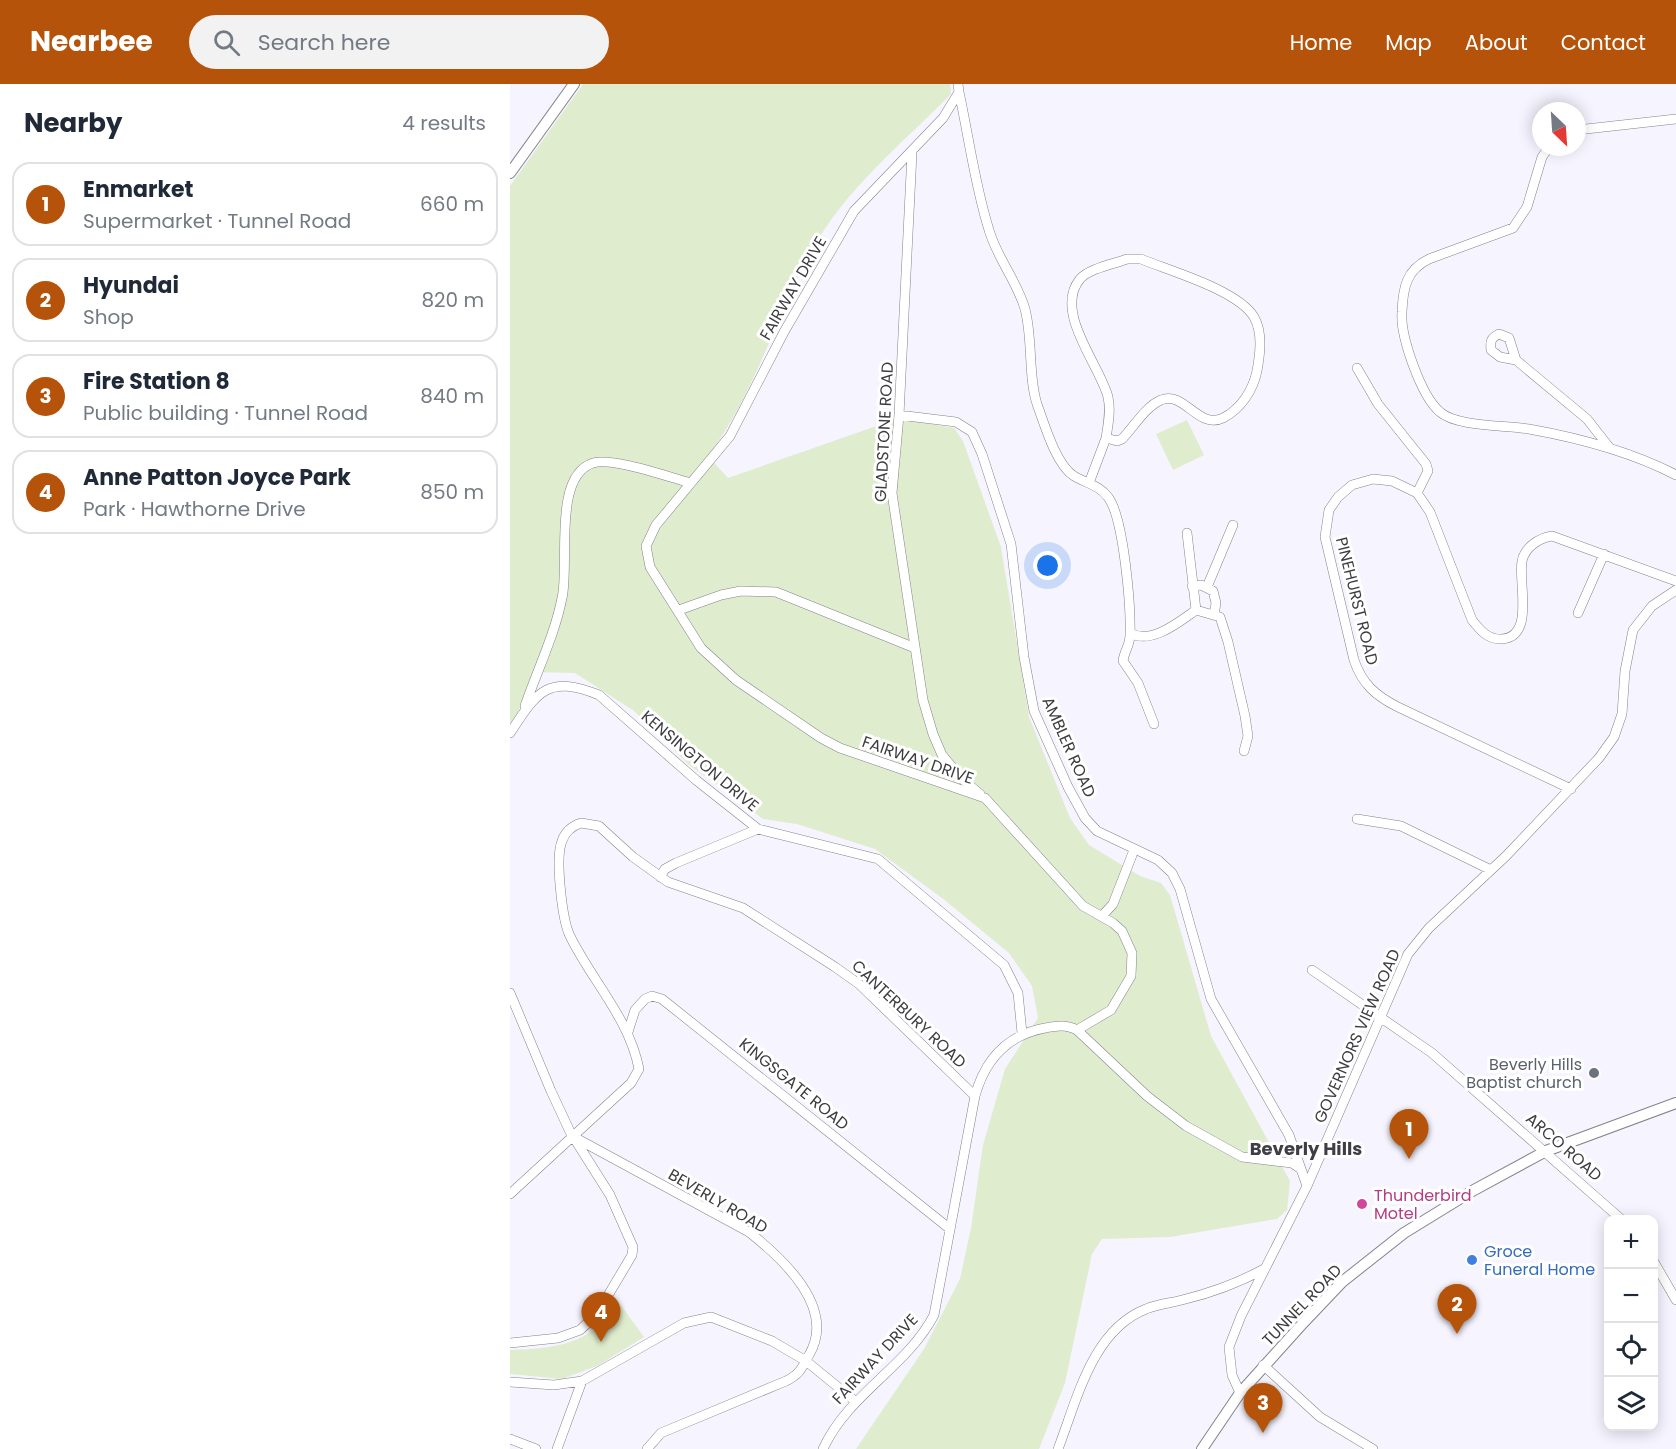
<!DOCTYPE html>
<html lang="en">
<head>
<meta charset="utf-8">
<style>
  body { margin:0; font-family:Poppins,sans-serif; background:#f2f2f3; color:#1f2937 }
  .controls { position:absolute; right:18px; bottom:18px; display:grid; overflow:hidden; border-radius:12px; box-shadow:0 3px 15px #0003 }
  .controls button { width:54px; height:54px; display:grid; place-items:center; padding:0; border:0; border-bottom:2px solid #e0e1e3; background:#fff; color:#1f2937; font:30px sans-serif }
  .compass { position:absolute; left:1022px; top:18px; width:54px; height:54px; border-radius:50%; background:#fff; box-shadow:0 3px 15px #0003; rotate:155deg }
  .you { position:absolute; left:538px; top:482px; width:21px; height:21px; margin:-15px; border:4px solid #fff; border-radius:50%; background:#1a73e8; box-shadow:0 0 0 9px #1a73e833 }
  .badge { display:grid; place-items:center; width:39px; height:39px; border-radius:50%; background:#b45309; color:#fff; font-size:20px; font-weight:700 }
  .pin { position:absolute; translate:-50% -50px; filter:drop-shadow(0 2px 3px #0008) }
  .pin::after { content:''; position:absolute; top:32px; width:21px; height:18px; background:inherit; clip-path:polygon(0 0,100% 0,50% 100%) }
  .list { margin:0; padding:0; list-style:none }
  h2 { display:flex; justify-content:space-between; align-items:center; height:78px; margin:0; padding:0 24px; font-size:26px }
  h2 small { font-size:20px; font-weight:400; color:#747a83 }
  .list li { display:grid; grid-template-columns:39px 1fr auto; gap:18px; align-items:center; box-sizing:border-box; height:84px; margin:0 12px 12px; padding:0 12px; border:2px solid #e0e1e3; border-radius:18px }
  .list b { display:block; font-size:22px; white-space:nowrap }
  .list p { margin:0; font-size:20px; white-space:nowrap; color:#747a83 }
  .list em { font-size:20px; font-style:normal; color:#747a83 }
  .icon { flex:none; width:33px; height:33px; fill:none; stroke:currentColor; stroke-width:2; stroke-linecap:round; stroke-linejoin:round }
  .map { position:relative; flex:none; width:1166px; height:1365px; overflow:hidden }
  header { display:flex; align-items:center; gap:36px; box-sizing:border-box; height:84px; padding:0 30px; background:#b45309; color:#fff }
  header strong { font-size:28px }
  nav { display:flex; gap:33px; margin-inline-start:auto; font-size:21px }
  .search { width:420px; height:54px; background:#f2f2f3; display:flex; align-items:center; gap:15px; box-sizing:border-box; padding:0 21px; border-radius:33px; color:#747a83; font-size:22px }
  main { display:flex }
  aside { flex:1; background:#fff }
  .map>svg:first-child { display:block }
  .green { fill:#dfedce }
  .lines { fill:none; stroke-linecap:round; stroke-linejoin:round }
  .minor-casing { stroke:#84838b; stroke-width:10 }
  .major-casing { stroke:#84838b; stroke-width:12 }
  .minor { stroke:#fff; stroke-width:9 }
  .major { stroke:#fff; stroke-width:10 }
  .worship-dot { fill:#6b7280; stroke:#fff; stroke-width:2 }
  .hotel-dot { fill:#d1479c; stroke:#fff; stroke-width:2 }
  .shop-dot { fill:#3f7fe0; stroke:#fff; stroke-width:2 }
  .labels { text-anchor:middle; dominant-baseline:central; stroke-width:6; stroke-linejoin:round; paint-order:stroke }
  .street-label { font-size:16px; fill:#3d3c40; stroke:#fff }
  .worship-label { font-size:16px; fill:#5b616d; stroke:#fff; text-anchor:end }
  .hotel-label { font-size:16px; fill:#b23c85; stroke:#fff; text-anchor:start }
  .shop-label { font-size:16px; fill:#366cbe; stroke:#fff; text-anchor:start }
  .neighbourhood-label { font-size:18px; font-weight:bold; fill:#3f3e45; stroke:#fff }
</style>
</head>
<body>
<header>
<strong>Nearbee</strong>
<div class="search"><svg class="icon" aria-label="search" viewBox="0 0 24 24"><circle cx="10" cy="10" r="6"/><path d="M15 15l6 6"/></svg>Search here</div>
<nav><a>Home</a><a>Map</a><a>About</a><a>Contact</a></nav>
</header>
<main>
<aside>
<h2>Nearby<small>4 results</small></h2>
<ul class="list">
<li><span class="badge">1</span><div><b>Enmarket</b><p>Supermarket · Tunnel Road</p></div><em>660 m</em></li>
<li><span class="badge">2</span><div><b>Hyundai</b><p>Shop</p></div><em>820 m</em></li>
<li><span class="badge">3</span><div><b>Fire Station 8</b><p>Public building · Tunnel Road</p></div><em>840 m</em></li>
<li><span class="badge">4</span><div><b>Anne Patton Joyce Park</b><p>Park · Hawthorne Drive</p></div><em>850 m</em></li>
</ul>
</aside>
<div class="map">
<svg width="1166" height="1365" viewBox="0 0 1166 1365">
  <rect width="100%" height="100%" fill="#f6f4fe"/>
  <!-- green -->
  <path class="green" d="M73 0H440L441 10C393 59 334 106 301 168 265 235 244 311 198 372L218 394 375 339 398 336 444 344 453 357 491 463 519 633 560 734 579 761 630 792 651 799 660 811 701 952 780 1097 777 1126 767 1135 660 1153 592 1155 582 1170 555 1299 529 1365H346L414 1265 450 1195 461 1144 473 1061 495 985 528 934 522 902 499 869 432 814 365 765 287 740 253 735 178 680 124 627 65 589 23 588 7 631 0 641V102Z
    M677 336 694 371 663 386 646 350Z
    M105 1213 134 1253 87 1282 52 1295 0 1290V1266C30 1265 71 1263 91 1238 97 1231 101 1221 105 1213Z"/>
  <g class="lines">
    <!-- minor casing -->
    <g class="minor-casing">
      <path id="minor" d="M449 8C459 54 465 102 479 146 487 174 507 197 515 225 523 255 518 293 527 320 534 339 546 381 564 392 575 399 589 401 598 413 614 434 621 524 620 551 620 561 614 568 613 577L628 599 644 640
        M1067 46 1166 35
        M1039 63 1032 73 1017 123 1003 144 919 175C896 186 893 204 892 228 890 252 911 312 930 328 947 343 996 341 1019 345 1069 354 1120 367 1166 391
        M402 69 389 331 382 409 413 616 423 650 432 671 452 695 470 710
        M617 175H631C660 187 728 206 744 233 753 249 750 270 747 287 743 306 731 325 713 334 688 346 674 306 651 316 636 322 623 344 612 355L607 357 596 354C598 341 601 327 598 313 590 281 543 228 570 195 580 184 604 180 617 175Z
        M1006 276 990 273 981 266C980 257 981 254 989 250L999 254 1006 276 1077 335 1099 363
        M847 284 868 320 916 380 918 387 907 409
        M389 331 446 338 462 348 472 370 501 460 514 573 524 627 558 703 575 734 587 747 648 776 662 789 670 805 701 915 779 1051 797 1102
        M579 399 596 354
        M682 502 691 501 703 507 706 519 704 531
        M697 503 723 441
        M169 526 211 511 231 507 266 508 405 564
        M686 526 710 533 718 558 735 632 738 652 734 667
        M1068 529 1094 470
        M620 549C641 561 669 538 686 526L677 449
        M15 622C27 587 45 550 52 514 60 481 42 392 83 379 103 373 159 393 181 399
        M0 649C27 608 37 590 89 611L186 696 248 745 368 775 494 881 508 909 512 949
        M1061 705 888 623C866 612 852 600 844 576L815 453 819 426 828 413 842 401 863 395 882 397 907 409 920 428 962 536C970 546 978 556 992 555 1025 553 1008 498 1012 477 1015 463 1029 454 1042 452L1166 497
        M847 735 891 742 981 786
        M150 793 155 785 166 779 248 745
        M592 832 603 820 624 766
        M802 886 922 969 1112 1136
        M0 909 41 1007 62 1052 239 1148C273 1175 327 1224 299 1271 292 1284 290 1290 276 1297L151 1349 137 1365
        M567 946 637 1012 676 1042 732 1073 782 1079 791 1085
        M118 948 125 926 135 915 142 912 152 915 440 1145
        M0 1110 121 999 129 985C119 934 82 897 60 852 52 836 45 773 52 757 55 748 62 742 71 739L89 742 123 773 158 798 233 824 325 883 349 900 465 1012
        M1144 1178 1166 1216
        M0 1259 48 1254 70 1246 87 1230 122 1171 123 1163 100 1111 64 1054
        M753 1281 810 1333 863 1365
        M0 1298 44 1301 72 1297 174 1239 201 1233 262 1257 296 1277 345 1317
        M730 1309 722 1291 719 1263 731 1232 797 1102 898 870 919 844 996 772 1089 674 1104 653 1112 630 1115 587 1123 546 1142 522 1166 506
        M0 1355 26 1365
        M47 1365 72 1297
        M313 1365C338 1310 397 1283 424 1231L465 1012C475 976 497 951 535 944 546 942 556 940 567 946L601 926 621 892 622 869 612 847 603 839 573 822 475 714 330 664 311 654 226 596 191 564 140 483 136 462 146 441 220 352 274 248 344 127 433 34 449 8 448 0
        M548 1365C567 1316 582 1246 636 1225 648 1220 661 1219 672 1216 701 1209 728 1199 754 1185"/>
    </g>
    <!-- major casing -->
    <g class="major-casing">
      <path id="major" d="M0 89 64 0
        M692 1365 730 1309 794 1238 832 1198 894 1149 964 1106 1036 1067 1166 1019"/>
    </g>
    <!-- minor -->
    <use href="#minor" class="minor"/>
    <!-- major -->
    <use href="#major" class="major"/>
  </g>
  <!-- markers -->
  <circle class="worship-dot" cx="1084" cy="989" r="6"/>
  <circle class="hotel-dot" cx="852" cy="1120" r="6"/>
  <circle class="shop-dot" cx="962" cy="1176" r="6"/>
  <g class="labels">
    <!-- street labels -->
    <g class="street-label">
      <text transform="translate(283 204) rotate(-60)">FAIRWAY DRIVE</text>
      <text transform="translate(374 348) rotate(-87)">GLADSTONE ROAD</text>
      <text transform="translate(847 517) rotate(76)">PINEHURST ROAD</text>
      <text transform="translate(559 663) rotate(66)">AMBLER ROAD</text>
      <text transform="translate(408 676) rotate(19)">FAIRWAY DRIVE</text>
      <text transform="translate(190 677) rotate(40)">KENSINGTON DRIVE</text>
      <text transform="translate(399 930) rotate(43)">CANTERBURY ROAD</text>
      <text transform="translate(847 952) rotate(-66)">GOVERNORS VIEW ROAD</text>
      <text transform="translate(284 1000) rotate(39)">KINGSGATE ROAD</text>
      <text transform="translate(1054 1063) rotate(41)">ARCO ROAD</text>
      <text transform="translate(208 1117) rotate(30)">BEVERLY ROAD</text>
      <text transform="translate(792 1221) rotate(-46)">TUNNEL ROAD</text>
      <text transform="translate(365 1275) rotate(-47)">FAIRWAY DRIVE</text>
    </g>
    <!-- worship labels -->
    <g class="worship-label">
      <text x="1072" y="980">Beverly Hills<tspan x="1072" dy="18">Baptist church</tspan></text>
    </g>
    <!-- hotel labels -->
    <g class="hotel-label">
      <text x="864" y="1111">Thunderbird<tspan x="864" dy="18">Motel</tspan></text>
    </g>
    <!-- shop labels -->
    <g class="shop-label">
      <text x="974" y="1167">Groce<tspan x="974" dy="18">Funeral Home</tspan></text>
    </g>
    <!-- neighbourhood labels -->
    <g class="neighbourhood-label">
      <text x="796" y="1064">Beverly Hills</text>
    </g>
  </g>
</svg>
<div class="controls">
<button>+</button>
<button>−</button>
<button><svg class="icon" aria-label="locate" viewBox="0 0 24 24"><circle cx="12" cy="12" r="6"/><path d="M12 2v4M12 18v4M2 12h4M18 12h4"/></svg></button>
<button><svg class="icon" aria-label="layers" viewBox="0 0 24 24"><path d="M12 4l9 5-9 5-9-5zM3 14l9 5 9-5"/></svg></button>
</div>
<svg class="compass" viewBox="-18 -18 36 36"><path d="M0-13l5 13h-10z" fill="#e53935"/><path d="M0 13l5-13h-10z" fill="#747a83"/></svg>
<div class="you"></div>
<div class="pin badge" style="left:899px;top:1075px">1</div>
<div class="pin badge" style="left:947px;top:1250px">2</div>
<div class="pin badge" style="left:753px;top:1349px">3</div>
<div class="pin badge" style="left:91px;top:1258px">4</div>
</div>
</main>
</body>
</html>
